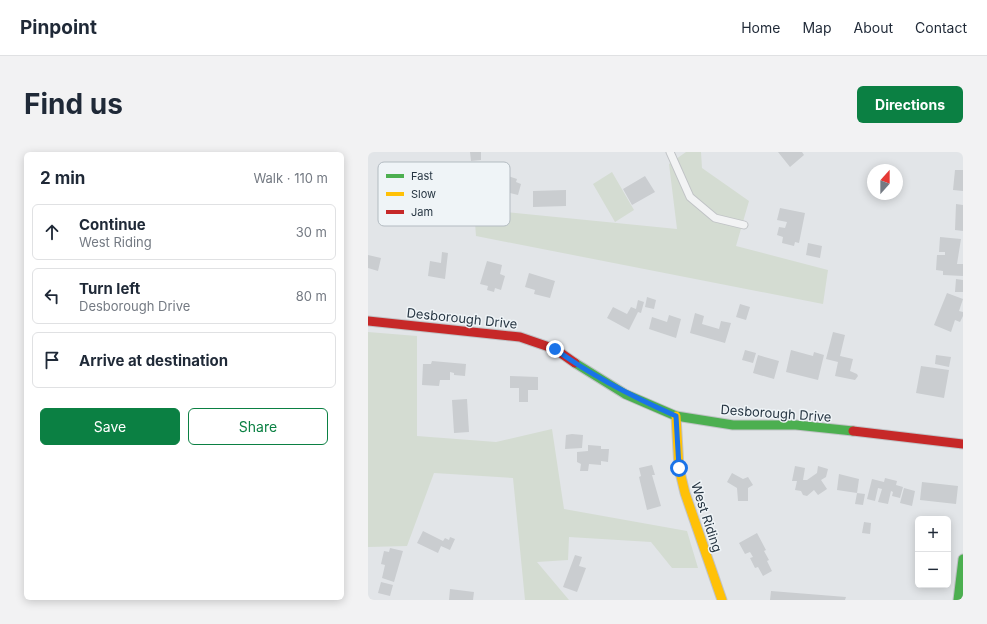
<!DOCTYPE html>
<html lang="en">
<head>
<meta charset="utf-8">
<style>
  body { margin:0; font-family:Inter,sans-serif; background:#f2f2f3; color:#1f2937 }
  .controls { position:absolute; right:12px; bottom:12px; display:grid; overflow:hidden; border-radius:6px; box-shadow:0 2px 10px #0003 }
  .controls button { width:36px; height:36px; display:grid; place-items:center; padding:0; border:0; border-bottom:1px solid #e0e1e3; background:#fff; color:#1f2937; font:20px sans-serif }
  .compass { position:absolute; left:499px; top:12px; width:36px; height:36px; border-radius:50%; background:#fff; box-shadow:0 2px 10px #0003; rotate:21deg }
  .stop { position:absolute; width:12px; height:12px; margin:-9px; border:3px solid #1a73e8; border-radius:50%; background:#fff }
  .stop.end { background:#1a73e8; border-color:#fff; box-shadow:0 1px 4px #0008 }
  .list { margin:0; padding:0; list-style:none }
  h2 { display:flex; justify-content:space-between; align-items:center; height:52px; margin:0; padding:0 16px; font-size:17px }
  h2 small { font-size:13px; font-weight:400; color:#747a83 }
  .list li { display:grid; grid-template-columns:26px 1fr auto; gap:12px; align-items:center; box-sizing:border-box; height:56px; margin:0 8px 8px; padding:0 8px; border:1px solid #e0e1e3; border-radius:6px }
  .list b { display:block; font-size:15px; white-space:nowrap }
  .list p { margin:0; font-size:13px; white-space:nowrap; color:#747a83 }
  .list em { font-size:13px; font-style:normal; color:#747a83 }
  .actions { display:flex; gap:8px; padding:12px 16px }
  .actions a { flex:1; padding:9px 0; border:1px solid #0b8043; border-radius:6px; text-align:center; font-size:14px; color:#0b8043 }
  .actions .main { background:#0b8043; color:#fff }
  .icon { flex:none; width:22px; height:22px; fill:none; stroke:currentColor; stroke-width:2; stroke-linecap:round; stroke-linejoin:round }
  .map { position:relative; flex:none; width:595px; height:448px; overflow:hidden; border-radius:6px }
  header { display:flex; align-items:center; gap:24px; box-sizing:border-box; height:56px; padding:0 20px; background:#fff; border-bottom:1px solid #e0e1e3 }
  header strong { font-size:19px }
  nav { display:flex; gap:22px; margin-inline-start:auto; font-size:14px }
  .intro { display:flex; align-items:center; justify-content:space-between; box-sizing:border-box; height:96px; padding:0 24px }
  h1 { margin:0; font-size:28px }
  .button { padding:10px 18px; border-radius:6px; background:#0b8043; color:#fff; font-size:14px; font-weight:700 }
  main { display:flex; gap:24px; padding:0 24px }
  aside { flex:1; background:#fff; border-radius:6px; box-shadow:0 2px 10px #0003 }
  .map>svg:first-child { display:block }
  .green { fill:#d4dcd2 }
  .building { fill:#cacdd0 }
  .lines { fill:none; stroke-linecap:round; stroke-linejoin:round }
  .lane-casing { stroke:#c0c3c6; stroke-width:9 }
  .fast-casing { stroke:#c0c3c6; stroke-width:11 }
  .slow-casing { stroke:#c0c3c6; stroke-width:11 }
  .jam-casing { stroke:#c0c3c6; stroke-width:11 }
  .lane { stroke:#f2f3f4; stroke-width:7 }
  .fast { stroke:#4caf50; stroke-width:9 }
  .slow { stroke:#ffc107; stroke-width:9 }
  .jam { stroke:#c62828; stroke-width:9 }
  .route { stroke:#1a73e8; stroke-width:5 }
  .labels { text-anchor:middle; dominant-baseline:central; stroke-width:3; stroke-linejoin:round; paint-order:stroke }
  .street-label { font-size:13px; fill:#273643; stroke:#eff4f7 }
  .key { fill:#eff4f7; stroke:#b3bbc1; stroke-width:1 }
  .key-label { font-size:11px; fill:#273643 }
</style>
</head>
<body>
<header>
<strong>Pinpoint</strong>
<nav><a>Home</a><a>Map</a><a>About</a><a>Contact</a></nav>
</header>
<div class="intro"><h1>Find us</h1><a class="button">Directions</a></div>
<main>
<aside>
<h2>2 min<small>Walk · 110 m</small></h2>
<ul class="list">
<li><svg class="icon" aria-label="ahead" viewBox="0 0 24 24"><path d="M12 20V5M6 11l6-6 6 6"/></svg><div><b>Continue</b><p>West Riding</p></div><em>30 m</em></li>
<li><svg class="icon" aria-label="left" viewBox="0 0 24 24"><path d="M17 20v-9H6M10 6l-5 5 5 5"/></svg><div><b>Turn left</b><p>Desborough Drive</p></div><em>80 m</em></li>
<li><svg class="icon" aria-label="arrive" viewBox="0 0 24 24"><path d="M6 21V4h12l-3 4 3 4H6"/></svg><div><b>Arrive at destination</b></div></li>
</ul>
<div class="actions"><a class="main">Save</a><a>Share</a></div>
</aside>
<div class="map">
<svg width="595" height="448" viewBox="0 0 595 448">
  <rect width="100%" height="100%" fill="#e2e5e8"/>
  <!-- green -->
  <path class="green" d="M318 0H333L334 16 381 49 368 94 460 118 455 152 108 84 106 57 309 77 301 12Z
    M244 20 266 58 247 70 225 32Z
    M0 180 49 184V284L128 290 184 277 196 357 319 379 330 416H304L283 390 201 385 200 408 169 410 201 448H157L145 326 66 321 39 394 0 395Z"/>
  <!-- building -->
  <path class="building" d="M102 0H113V8L103 9Z
    M410 0H434L436 3 422 15Z
    M111 14 149 27 148 30 153 32 150 43 123 36V38L105 32Z
    M587 18H595V39L585 38Z
    M277 24 287 40 264 53 255 37Z
    M198 38V54L165 55V39Z
    M588 52 595 53V79L587 78Z
    M412 56 437 61 431 91 427 90 426 94 414 91 415 85 409 83 411 75 417 76 419 70 409 68Z
    M572 85 593 87 589 112H595V124L575 123V119L568 118 569 103H577V100H571Z
    M440 91 454 94 452 106 438 103Z
    M74 100 80 101 77 127 60 124 62 109 73 111Z
    M0 103 13 106 10 119 0 116Z
    M119 109 134 113 132 122 137 124 133 138 127 136 126 140 119 138 120 134 112 132Z
    M161 121 187 129 182 146 166 142 167 138 157 135Z
    M588 127 595 128V140H587Z
    M579 141 595 147 591 159 595 160V164L592 170 587 168 583 180 566 173Z
    M279 145 288 148 286 157 277 155Z
    M270 148 276 150 273 161 270 160 261 178 239 166 245 155 259 162 263 155 268 157Z
    M372 152 382 155 378 168 368 165Z
    M327 161 336 164 334 172 351 177 353 169 363 171 357 191 322 181Z
    M301 163 313 167 308 186 281 177 284 165 299 170Z
    M465 180 477 183 472 204 485 207 482 219 489 222 490 224 487 228 467 224 470 210 458 207Z
    M377 198 388 201 385 211 374 208Z
    M423 198 445 204 446 200 456 203 450 228 418 220Z
    M390 203 411 209 406 227 385 221Z
    M568 203 583 205 581 215 567 212Z
    M64 209 98 212 97 224 86 223V221L82 220V228H72L71 234 54 233 55 212H63Z
    M553 214 581 218 576 246 548 241Z
    M142 224 170 225V238H160V250H151V236H142Z
    M99 247 101 280 86 281 84 248Z
    M204 282 215 283 214 296 197 297 198 283Z
    M220 293 233 294V297H241L240 310 233 309V313L221 312 220 319H212L213 312 209 310V300L220 299Z
    M284 313 287 323H284L293 354 279 358 271 325 273 324 271 316Z
    M427 314 437 316 435 328H439L449 321 450 314 460 317 458 325 453 328 459 337 450 343 446 338 439 344 435 343 433 339 427 338 429 329H424Z
    M364 321 375 327 380 325 385 333 380 336V349H370L369 336 359 330Z
    M471 322 491 327 489 341 469 338Z
    M517 326 529 329 528 333 535 335 532 346 524 344 525 340 523 339 520 352 510 350 514 337 510 336 507 349 499 347 504 327 516 330Z
    M554 330 590 334 588 352 552 348Z
    M536 336 547 339 544 354 532 351Z
    M489 341 497 342 495 353 487 352Z
    M496 370 503 371 502 382 494 381Z
    M55 379 75 389 77 386 81 388 82 385 87 387 82 398 73 394 70 401 49 391Z
    M389 381 398 398 396 399 401 408 399 409 404 419 395 424 390 415 387 416 382 406 385 405 382 400 377 402 371 391Z
    M22 396 35 399 26 430 14 426 17 413 13 412 16 399 21 400Z
    M207 403 214 405 211 414 218 416 209 440 195 435Z
    M13 430 25 433 22 444 10 441Z
    M82 437 106 440 105 448H81Z
    M403 439 478 445 477 448H402Z"/>
  <g class="lines">
    <!-- lane casing -->
    <g class="lane-casing">
      <path id="lane" d="M302 0 322 45 347 66 376 73"/>
    </g>
    <!-- fast casing -->
    <g class="fast-casing">
      <path id="fast" d="M207 211 257 242 308 264 365 273H428L485 279
        M590 448 595 407"/>
    </g>
    <!-- slow casing -->
    <g class="slow-casing">
      <path id="slow" d="M308 264 311 316 317 341 354 448"/>
    </g>
    <!-- jam casing -->
    <g class="jam-casing">
      <path id="jam" d="M0 169 152 185 187 197 207 211
        M485 279 595 292"/>
    </g>
    <!-- lane -->
    <use href="#lane" class="lane"/>
    <!-- fast -->
    <use href="#fast" class="fast"/>
    <!-- slow -->
    <use href="#slow" class="slow"/>
    <!-- jam -->
    <use href="#jam" class="jam"/>
  </g>
  <g class="lines">
    <!-- route -->
    <path class="route" d="M187 197C225 225 265 245 308 264L311 316"/>
  </g>
  <g class="labels">
    <!-- street labels -->
    <g class="street-label">
      <text transform="translate(94 166) rotate(6)">Desborough Drive</text>
      <text transform="translate(408 261) rotate(4)">Desborough Drive</text>
      <text transform="translate(339 365) rotate(72)">West Riding</text>
    </g>
  </g>
  <!-- legend -->
  <rect x="10" y="10" width="132" height="64" rx="6" class="key"/>
  <rect x="18" y="22" width="18" height="4" fill="#4caf50"/>
  <rect x="18" y="40" width="18" height="4" fill="#ffc107"/>
  <rect x="18" y="58" width="18" height="4" fill="#c62828"/>
  <g class="key-label">
    <text x="43" y="28">Fast</text>
    <text x="43" y="46">Slow</text>
    <text x="43" y="64">Jam</text>
  </g>
</svg>
<div class="controls">
<button>+</button>
<button>−</button>
</div>
<svg class="compass" viewBox="-18 -18 36 36"><path d="M0-13l5 13h-10z" fill="#e53935"/><path d="M0 13l5-13h-10z" fill="#747a83"/></svg>
<div class="stop" style="left:311px;top:316px"></div>
<div class="stop end" style="left:187px;top:197px"></div>
</div>
</main>
</body>
</html>
